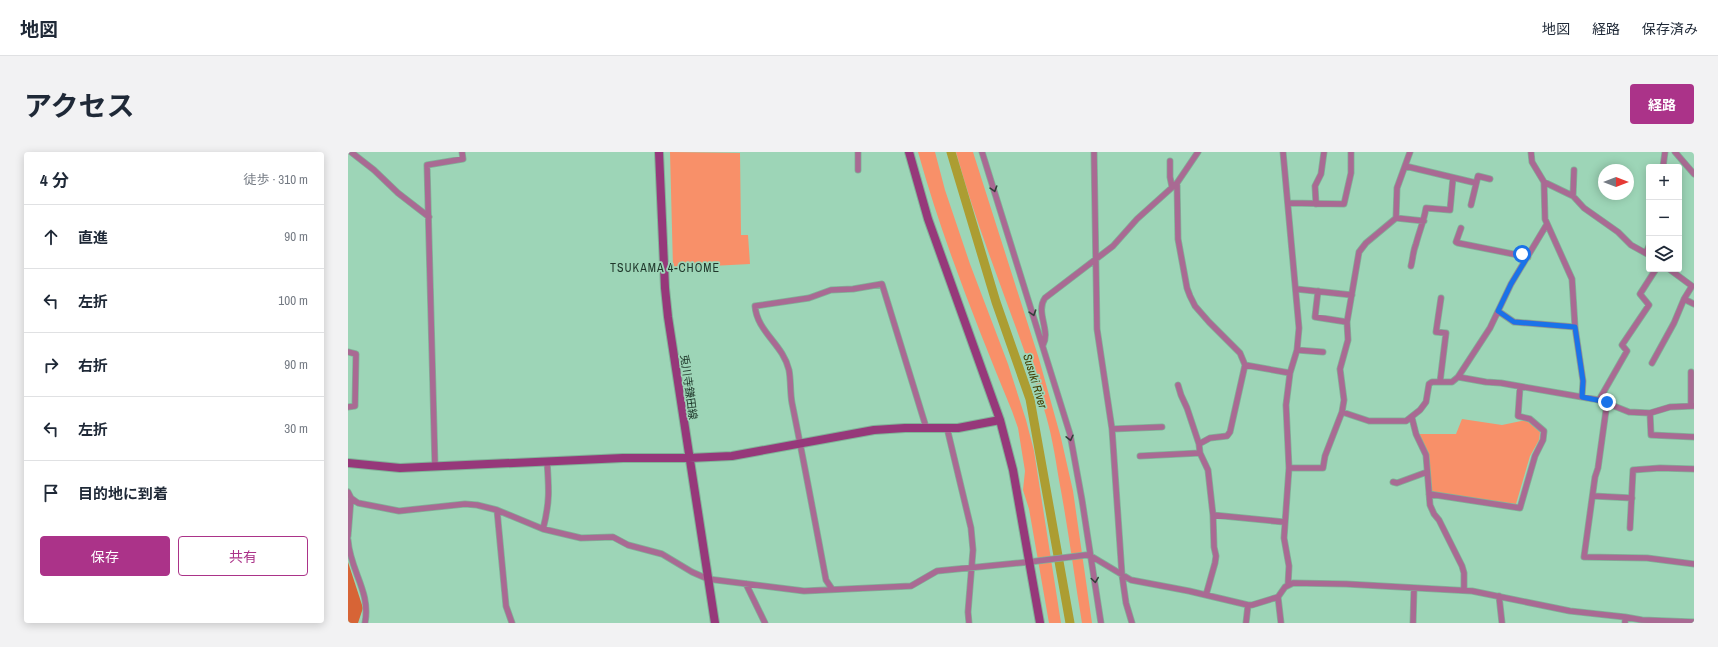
<!DOCTYPE html>
<html lang="ja">
<head>
<meta charset="utf-8">
<style>
  body { margin:0; font-family:"Archivo Narrow","Noto Sans JP",sans-serif; background:#f2f2f3; color:#1f2937 }
  .controls { position:absolute; right:12px; top:12px; display:grid; overflow:hidden; border-radius:4px; box-shadow:0 2px 10px #0003 }
  .controls button { width:36px; height:36px; display:grid; place-items:center; padding:0; border:0; border-bottom:1px solid #e0e1e3; background:#fff; color:#1f2937; font:20px sans-serif }
  .compass { position:absolute; left:1250px; top:12px; width:36px; height:36px; border-radius:50%; background:#fff; box-shadow:0 2px 10px #0003; rotate:90deg }
  .stop { position:absolute; width:12px; height:12px; margin:-9px; border:3px solid #1a73e8; border-radius:50%; background:#fff }
  .stop.end { background:#1a73e8; border-color:#fff; box-shadow:0 1px 4px #0008 }
  .list { margin:0; padding:0; list-style:none }
  h2 { display:flex; justify-content:space-between; align-items:center; height:52px; margin:0; padding:0 16px; font-size:17px }
  h2 small { font-size:13px; font-weight:400; color:#747a83 }
  .list li { display:grid; grid-template-columns:26px 1fr auto; gap:12px; align-items:center; box-sizing:border-box; height:64px; padding:0 16px; border-top:1px solid #e0e1e3 }
  .list b { display:block; font-size:15px; white-space:nowrap }
  .list em { font-size:13px; font-style:normal; color:#747a83 }
  .actions { display:flex; gap:8px; padding:12px 16px }
  .actions a { flex:1; padding:9px 0; border:1px solid #ab3389; border-radius:4px; text-align:center; font-size:14px; color:#ab3389 }
  .actions .main { background:#ab3389; color:#fff }
  .icon { flex:none; width:22px; height:22px; fill:none; stroke:currentColor; stroke-width:2; stroke-linecap:round; stroke-linejoin:round }
  .map { position:relative; flex:none; width:1346px; height:471px; overflow:hidden; border-radius:4px }
  header { display:flex; align-items:center; gap:24px; box-sizing:border-box; height:56px; padding:0 20px; background:#fff; border-bottom:1px solid #e0e1e3 }
  header strong { font-size:19px }
  nav { display:flex; gap:22px; margin-inline-start:auto; font-size:14px }
  .intro { display:flex; align-items:center; justify-content:space-between; box-sizing:border-box; height:96px; padding:0 24px }
  h1 { margin:0; font-size:28px }
  .button { padding:10px 18px; border-radius:4px; background:#ab3389; color:#fff; font-size:14px; font-weight:700 }
  main { display:flex; gap:24px; padding:0 24px }
  aside { flex:1; background:#fff; border-radius:4px; box-shadow:0 2px 10px #0003 }
  .map>svg:first-child { display:block }
  .green { fill:#f89069 }
  .forest { fill:#d76436 }
  .lines { fill:none; stroke-linecap:round; stroke-linejoin:round }
  .river { stroke:#ac9d32; stroke-width:9 }
  .street-casing { stroke:#81b298; stroke-width:7 }
  .secondary-casing { stroke:#81b298; stroke-width:10 }
  .street { stroke:#a96a93; stroke-width:5.5 }
  .secondary { stroke:#96387a; stroke-width:8 }
  .oneway { stroke:#343e3a }
  .route { stroke:#1a73e8; stroke-width:5 }
  .labels { text-anchor:middle; dominant-baseline:central; stroke-width:3.5; stroke-linejoin:round; paint-order:stroke }
  .street-label { font-size:11px; fill:#1f362a; stroke:#9dd5b7 }
  .neighbourhood-label { font-size:12px; letter-spacing:1px; fill:#1f362a; stroke:#9dd5b7 }
  .water-label { font-size:12px; font-style:italic; fill:#453d00; stroke:#9dd5b7 }
</style>
</head>
<body>
<header>
<strong>地図</strong>
<nav><a>地図</a><a>経路</a><a>保存済み</a></nav>
</header>
<div class="intro"><h1>アクセス</h1><a class="button">経路</a></div>
<main>
<aside>
<h2>4 分<small>徒歩 · 310 m</small></h2>
<ul class="list">
<li><svg class="icon" aria-label="ahead" viewBox="0 0 24 24"><path d="M12 20V5M6 11l6-6 6 6"/></svg><div><b>直進</b></div><em>90 m</em></li>
<li><svg class="icon" aria-label="left" viewBox="0 0 24 24"><path d="M17 20v-9H6M10 6l-5 5 5 5"/></svg><div><b>左折</b></div><em>100 m</em></li>
<li><svg class="icon" aria-label="right" viewBox="0 0 24 24"><path d="M7 20v-9h11M14 6l5 5-5 5"/></svg><div><b>右折</b></div><em>90 m</em></li>
<li><svg class="icon" aria-label="left" viewBox="0 0 24 24"><path d="M17 20v-9H6M10 6l-5 5 5 5"/></svg><div><b>左折</b></div><em>30 m</em></li>
<li><svg class="icon" aria-label="arrive" viewBox="0 0 24 24"><path d="M6 21V4h12l-3 4 3 4H6"/></svg><div><b>目的地に到着</b></div></li>
</ul>
<div class="actions"><a class="main">保存</a><a>共有</a></div>
</aside>
<div class="map">
<svg width="1346" height="471" viewBox="0 0 1346 471">
  <rect width="100%" height="100%" fill="#9dd5b7"/>
  <!-- green -->
  <path class="green" d="M322 0 392 1 393 83H400L402 112 325 116Z
    M570 0H587L597 38 622 112 660 212 678 268 686 299 713 471H701L681 357 675 338 677 319 670 276 664 259C629 174 595 89 570 0Z
    M608 0H625L691 207 713 286 725 339 744 471H734C726 423 720 375 711 328 707 303 703 278 695 254 668 169 632 87 608 0Z
    M1114 267 1154 273 1178 268 1192 280 1191 288 1182 304 1168 352 1084 341 1071 282H1108Z"/>
  <!-- forest -->
  <path class="forest" d="M0 410 15 456 10 471H0Z"/>
  <g class="lines">
    <!-- river -->
    <path class="river" d="M603 0 648 150 682 247 722 471"/>
    <!-- street casing -->
    <g class="street-casing">
      <path id="street" d="M3 0 26 18 50 41 81 65
        M510 0V18
        M634 0 722 282 734 348 753 471
        M746 0 749 177 764 277 774 423 778 451 784 471
        M935 0 951 176 949 198 942 221 938 253 941 316 936 386 941 414 940 433
        M1183 0 1184 10 1196 30 1197 67 1224 127 1227 175 1235 229 1234 245
        M1327 0 1346 22
        M822 9V25L824 35
        M1057 14 1128 31
        M1315 15 1317 0
        M1196 30 1225 44 1236 56 1270 80 1283 93 1301 103
        M829 31 830 87 839 136 842 144 847 154 861 170 892 201 897 213 882 280 879 284 862 286 851 292 852 301 860 318 865 363 866 395 868 404 867 411 858 443
        M1225 44 1226 18
        M940 51 996 52 1003 21V0
        M968 52 967 34 973 22 976 0
        M1123 53 1130 24 1142 27
        M1048 66 1076 69
        M1113 76 1108 90 1110 91 1180 105
        M1298 101 1301 94
        M1063 114C1065 106 1065 99 1068 92 1071 80 1076 69 1078 56L1102 58 1105 26
        M948 137 1004 143
        M970 139 967 165 999 170
        M1336 147 1346 152
        M1150 159 1166 170 1227 175
        M695 193C703 179 687 160 697 146L765 94 789 67 829 31 850 0
        M949 198 975 200
        M0 200 8 202 7 254 0 255
        M1304 211 1326 171 1336 147 1344 134 1321 117
        M897 213 942 221
        M1343 220V254
        M1110 225 1138 230 1153 231 1251 248 1281 260 1302 261 1322 255 1346 254
        M1092 230 1098 181 1088 180 1093 146
        M830 233 833 243 839 256 851 292
        M1251 248 1279 199 1274 193 1301 153 1292 142 1308 117
        M1259 251 1250 316 1247 325 1236 405 1299 406 1346 412
        M994 260 1021 269H1058L1072 258 1078 250 1081 232 1084 230H1104L1110 225 1142 176 1163 132 1199 72
        M1302 261 1303 283 1346 285
        M1064 266 1068 282 1078 303 1082 353 1086 362 1091 368 1114 414 1116 421V438
        M599 276 623 376 625 398 620 460 621 471
        M764 277 814 275
        M792 304 852 301
        M87 314 79 13 115 7 114 0
        M941 316H975L977 304 994 260 996 248 992 217 1000 188 999 170 1011 100 1018 91 1048 66 1049 36 1062 0
        M1045 330 1049 331 1079 320
        M0 340 3 346 10 351 51 359 117 352 129 353 149 358 195 377 233 386 265 385 280 393 314 402 344 420 360 427 456 439 563 434 589 419 681 410 738 403 743 404 783 428 841 439 900 453H904L930 445 937 435 945 431 998 432 1124 439 1222 459 1277 465 1294 468 1346 470
        M1081 342 1172 356 1187 304 1195 288 1196 279 1182 267 1170 264 1172 235
        M1245 344 1284 346
        M149 358 158 454 164 471
        M865 363 936 370
        M1282 376 1285 318 1312 316 1346 317
        M195 377C202 350 201 337 199 309
        M0 384 3 346
        M0 388C2 419 23 439 17 471
        M398 432 417 471
        M484 437 478 428C467 369 456 310 444 251 442 240 443 229 441 218 435 192 409 180 407 154L461 146 483 138 505 137 534 132 578 275
        M1151 444 1154 471
        M930 445 933 471
        M1277 465V471
        M898 471 900 453
        M1065 471 1066 436"/>
    </g>
    <!-- secondary casing -->
    <g class="secondary-casing">
      <path id="secondary" d="M311 0 317 136 320 165 367 471
        M561 0 580 67 652 268 665 318 692 471
        M0 311 52 316 275 306H341L384 304 526 278 557 276H610L652 268"/>
    </g>
    <!-- street -->
    <use href="#street" class="street"/>
    <!-- secondary -->
    <use href="#secondary" class="secondary"/>
  </g>
  <!-- one-way arrows -->
  <defs><path id="oneway-chevron" d="M-2-3.5L2.5 0L-2 3.5" fill="none" stroke-width="1.6" stroke-linecap="round" stroke-linejoin="round"/></defs>
  <g class="oneway">
    <use href="#oneway-chevron" transform="translate(646 37) rotate(73)"/>
    <use href="#oneway-chevron" transform="translate(685 161) rotate(72)"/>
    <use href="#oneway-chevron" transform="translate(722 286) rotate(77)"/>
    <use href="#oneway-chevron" transform="translate(747 428) rotate(82)"/>
  </g>
  <g class="lines">
    <!-- route -->
    <path class="route" d="M1174 102 1180 104 1163 132 1150 159 1166 170 1227 175 1235 229 1234 245 1259 250"/>
  </g>
  <g class="labels">
    <!-- street labels -->
    <g class="street-label">
      <text transform="translate(341 235) rotate(82)">兎川寺鎌田線</text>
    </g>
    <!-- neighbourhood labels -->
    <g class="neighbourhood-label">
      <text x="317" y="116">TSUKAMA 4-CHOME</text>
    </g>
    <!-- water labels -->
    <g class="water-label">
      <text transform="translate(687 229) rotate(73)">Susuki River</text>
    </g>
  </g>
</svg>
<div class="controls">
<button>+</button>
<button>−</button>
<button><svg class="icon" aria-label="layers" viewBox="0 0 24 24"><path d="M12 4l9 5-9 5-9-5zM3 14l9 5 9-5"/></svg></button>
</div>
<svg class="compass" viewBox="-18 -18 36 36"><path d="M0-13l5 13h-10z" fill="#e53935"/><path d="M0 13l5-13h-10z" fill="#747a83"/></svg>
<div class="stop" style="left:1174px;top:102px"></div>
<div class="stop end" style="left:1259px;top:250px"></div>
</div>
</main>
</body>
</html>
